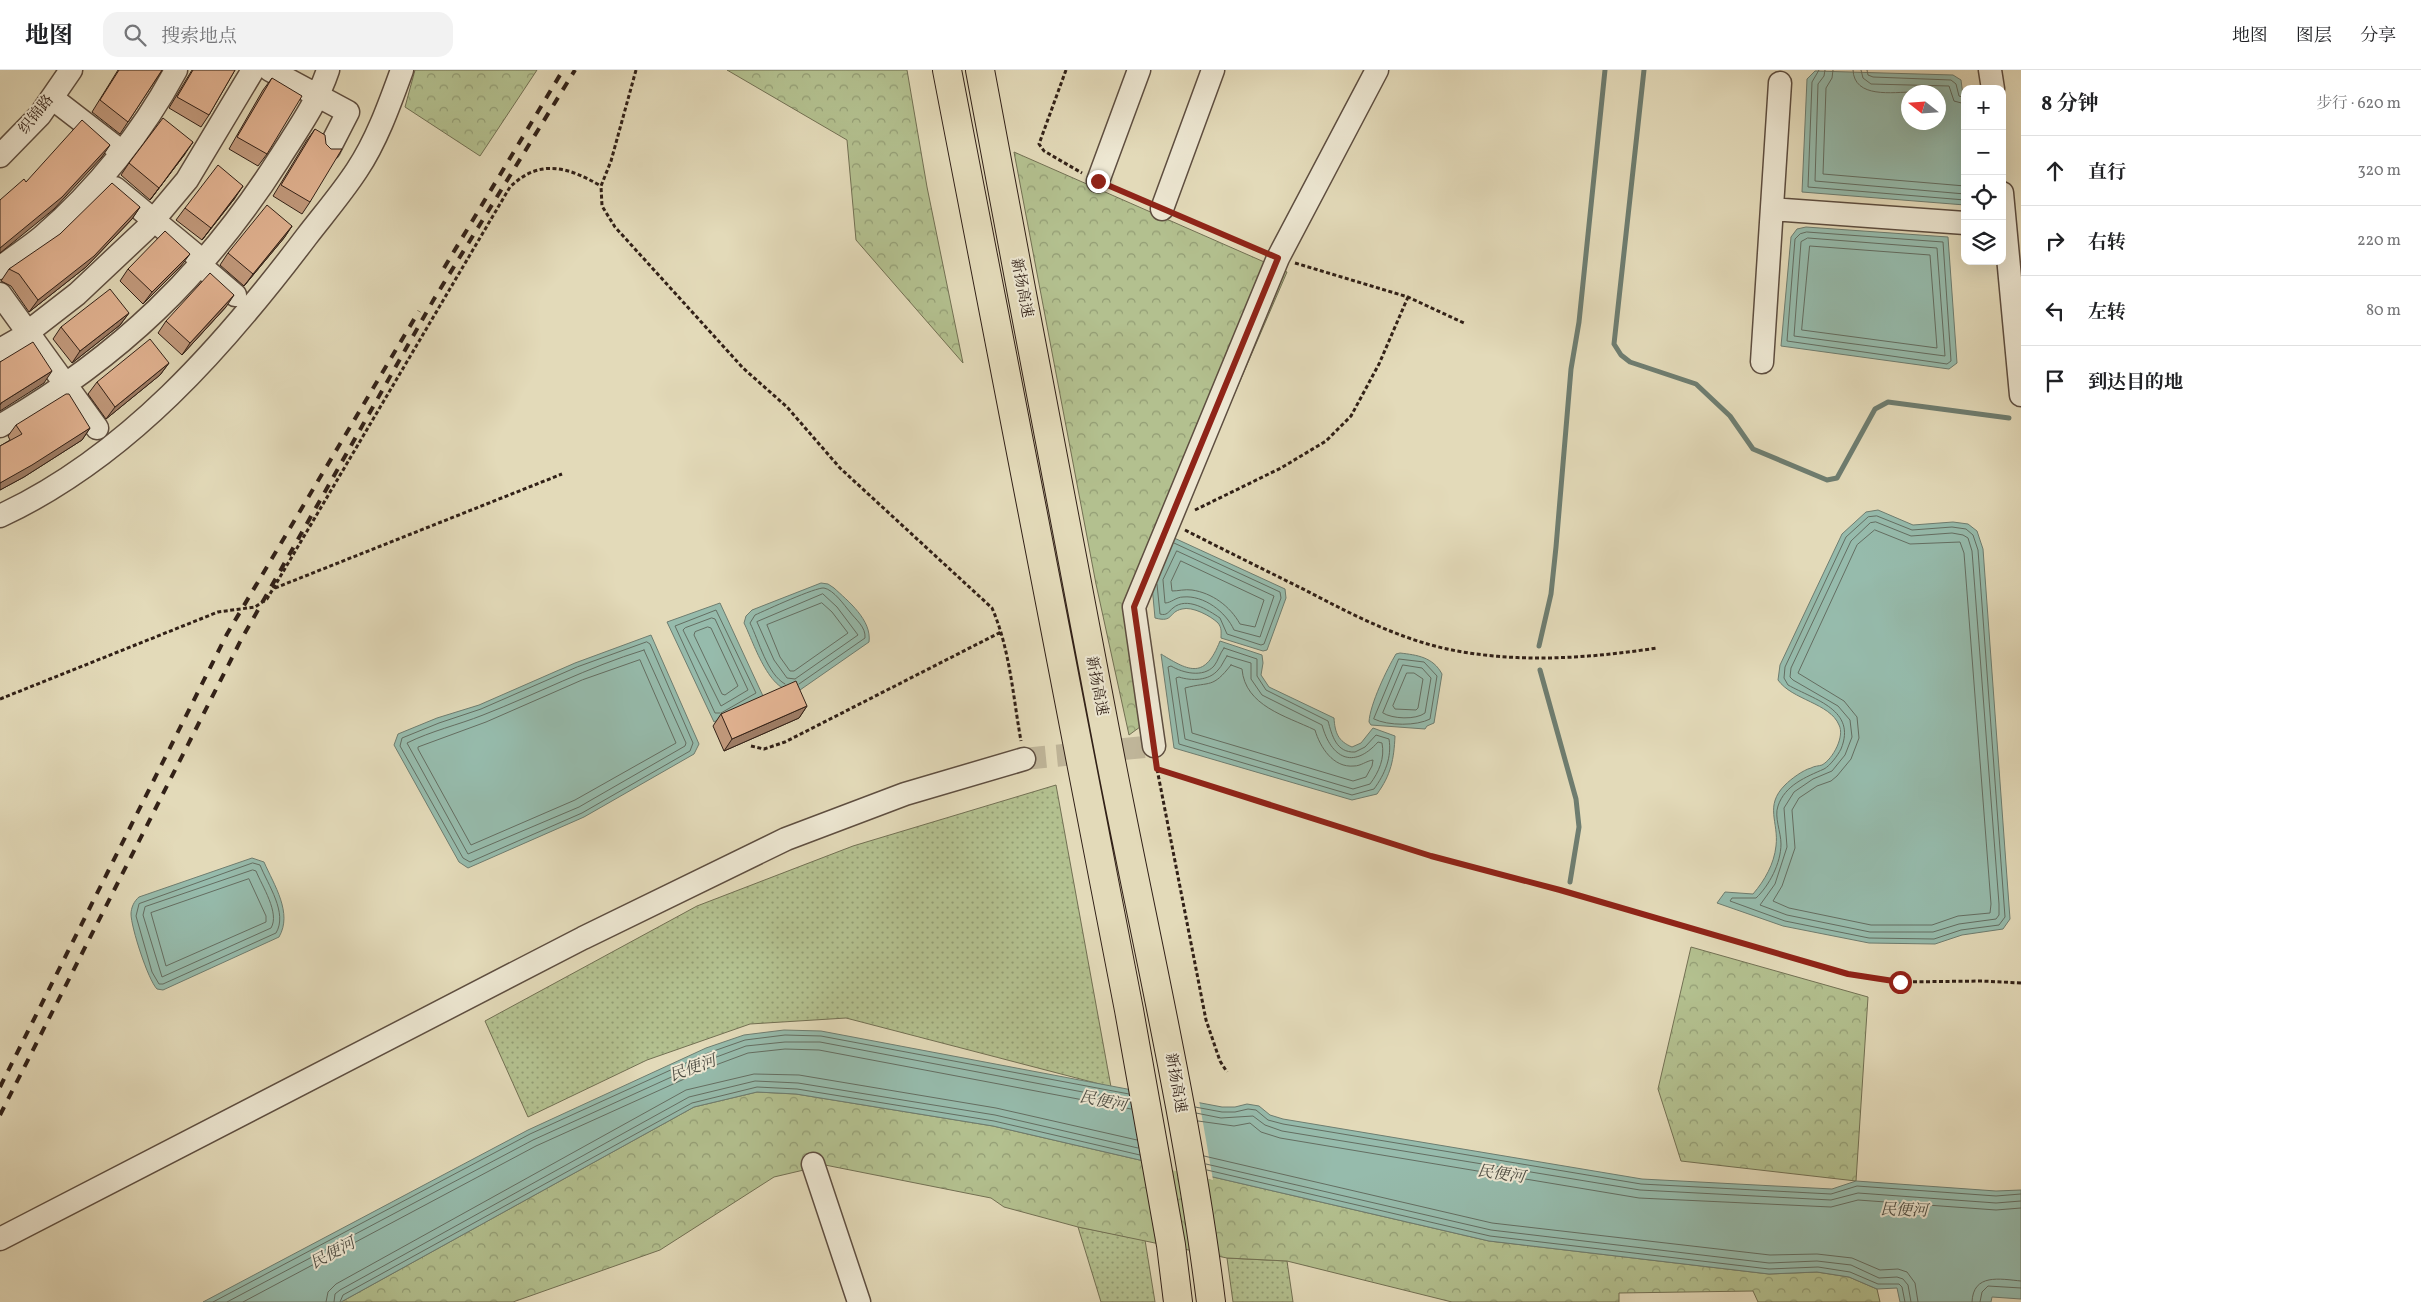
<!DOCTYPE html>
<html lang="zh">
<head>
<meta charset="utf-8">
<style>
  body { margin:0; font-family:Vollkorn,"Noto Serif SC",serif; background:#f2f2f2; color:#202124 }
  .controls { position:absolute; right:15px; top:15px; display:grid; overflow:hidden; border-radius:10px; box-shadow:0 5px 20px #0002 }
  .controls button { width:45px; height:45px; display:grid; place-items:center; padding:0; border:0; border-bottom:1px solid #e0e0e0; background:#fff; color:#202124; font:25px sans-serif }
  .compass { position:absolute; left:1901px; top:15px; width:45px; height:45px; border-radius:50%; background:#fff; box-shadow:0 5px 20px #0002; rotate:287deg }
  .stop { position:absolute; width:15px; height:15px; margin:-11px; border:4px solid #8f2418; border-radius:50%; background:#fff }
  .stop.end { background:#8f2418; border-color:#fff; box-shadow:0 1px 5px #0008 }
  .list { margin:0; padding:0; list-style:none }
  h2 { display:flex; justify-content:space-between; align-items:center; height:65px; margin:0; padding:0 20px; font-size:21px }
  h2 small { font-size:16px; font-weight:400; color:#757577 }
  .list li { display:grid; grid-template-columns:32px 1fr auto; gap:15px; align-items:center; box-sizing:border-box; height:70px; padding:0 20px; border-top:1px solid #e0e0e0 }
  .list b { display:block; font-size:19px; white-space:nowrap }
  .list em { font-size:16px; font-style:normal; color:#757577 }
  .icon { flex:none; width:28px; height:28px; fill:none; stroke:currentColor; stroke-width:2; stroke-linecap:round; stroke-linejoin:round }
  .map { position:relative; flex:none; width:2021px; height:1232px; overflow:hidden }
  header { display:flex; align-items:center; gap:30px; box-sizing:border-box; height:70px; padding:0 25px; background:#fff; border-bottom:1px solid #e0e0e0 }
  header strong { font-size:24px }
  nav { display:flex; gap:28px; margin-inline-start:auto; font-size:18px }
  .search { width:350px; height:45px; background:#f2f2f2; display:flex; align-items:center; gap:12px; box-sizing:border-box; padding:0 18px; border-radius:15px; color:#757577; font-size:19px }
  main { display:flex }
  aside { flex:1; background:#fff }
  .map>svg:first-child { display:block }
  .grass { fill:url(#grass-dots); stroke:#727053 }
  .forest { fill:url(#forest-crowns); stroke:#727053 }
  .water { fill:#96bbac; stroke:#6e7d70; fill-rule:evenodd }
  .pier { fill:#e3dab9 }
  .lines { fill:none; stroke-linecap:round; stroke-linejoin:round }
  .shore { stroke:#646e62; stroke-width:1 }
  .stream { stroke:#6e7d70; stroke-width:5 }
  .minor-tunnel { stroke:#bfb599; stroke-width:22; stroke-dasharray:22 11; stroke-linecap:butt }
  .minor-casing { stroke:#5e4e40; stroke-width:25 }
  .highway-casing { stroke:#312017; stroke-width:30 }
  .path { stroke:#312017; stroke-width:3; stroke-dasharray:4 2.5; stroke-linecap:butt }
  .minor { stroke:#ede7d2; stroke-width:22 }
  .highway { stroke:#e3dab9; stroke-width:28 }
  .rail { stroke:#312017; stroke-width:4; stroke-dasharray:9 9; stroke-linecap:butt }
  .wall { fill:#c39b7e; stroke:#312017 }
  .shaded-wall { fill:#9f7e67; stroke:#312017 }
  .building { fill:#e3b493; stroke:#312017 }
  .route { stroke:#8f2418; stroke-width:6 }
  .labels { text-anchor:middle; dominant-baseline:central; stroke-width:4; stroke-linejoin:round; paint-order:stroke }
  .street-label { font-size:15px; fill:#312017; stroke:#ede7d2 }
  .water-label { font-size:16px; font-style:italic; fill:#4f4e44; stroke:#ede7d2 }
</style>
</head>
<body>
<header>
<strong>地图</strong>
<div class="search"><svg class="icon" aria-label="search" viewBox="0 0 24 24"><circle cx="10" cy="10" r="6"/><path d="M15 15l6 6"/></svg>搜索地点</div>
<nav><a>地图</a><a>图层</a><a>分享</a></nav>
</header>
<main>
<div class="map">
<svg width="2021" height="1232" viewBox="0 0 2021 1232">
  <defs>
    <pattern id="grass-dots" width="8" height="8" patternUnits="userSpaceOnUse" patternTransform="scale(1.25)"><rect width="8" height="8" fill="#b3c08f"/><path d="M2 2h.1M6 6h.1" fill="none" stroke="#929c74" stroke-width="1.8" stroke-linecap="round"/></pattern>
    <pattern id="forest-crowns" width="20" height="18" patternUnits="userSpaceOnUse" patternTransform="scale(1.25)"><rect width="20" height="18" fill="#b3c08f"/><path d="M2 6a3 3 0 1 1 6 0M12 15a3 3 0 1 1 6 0" fill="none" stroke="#929c74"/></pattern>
  </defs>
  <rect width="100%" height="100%" fill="#e3dab9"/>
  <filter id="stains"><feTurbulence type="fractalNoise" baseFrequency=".004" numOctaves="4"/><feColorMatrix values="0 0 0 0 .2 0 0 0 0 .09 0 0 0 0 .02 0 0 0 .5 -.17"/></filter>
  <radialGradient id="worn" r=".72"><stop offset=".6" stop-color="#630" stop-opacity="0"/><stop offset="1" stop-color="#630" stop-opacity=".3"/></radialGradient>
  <!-- grass -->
  <path class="grass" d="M1056 715 1111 1017 846 948 750 954 647 990 528 1047 485 951 697 836 853 776Z
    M1078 1157 1145 1170 1155 1232H1101Z
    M1227 1188 1287 1191 1293 1232H1233Z"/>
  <!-- forest -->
  <path class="forest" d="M415 0H537L480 86 405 37Z
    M727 0H907L927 117 963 293 856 170 847 70Z
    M1014 82 1287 202 1180 450 1125 533 1144 654 1129 665 1096 514Z
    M1691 877 1868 927 1856 1111 1681 1091 1658 1019Z
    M757 1022 796 1024 993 1056 1489 1171 1769 1204 1817 1202 1849 1207 1877 1219 1880 1232H1758L1753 1221 1619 1223V1232H1452L1287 1191 1227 1188 1078 1157 1004 1137 991 1128 825 1095 774 1107 660 1180 513 1232H341L694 1037Z"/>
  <!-- water -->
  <path class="water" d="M1815 1 1953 5 1961 10 1965 41V135L1802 122 1807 9ZM1908 22H1938V52H1908Z
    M1806 157 1948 167 1957 293 1949 299 1781 276 1791 167 1797 159Z
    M1878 440 1913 455 1953 452 1968 454 1977 461 1983 479 2010 849 2003 859 1962 865 1935 874 1869 873 1783 856 1717 833 1725 822 1753 824C1765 810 1774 794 1776 776 1779 752 1764 736 1785 715 1791 709 1803 700 1811 698 1814 696 1819 696 1822 695 1833 689 1845 666 1839 655 1830 633 1792 630 1778 610L1780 595 1842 464 1866 442Z
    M1172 467 1285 519 1286 528 1267 580 1263 581 1221 568C1221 562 1222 558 1218 553 1211 546 1192 536 1182 539 1168 542 1174 553 1155 548L1152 516Z
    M821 513 828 514 834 518C848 531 872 550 869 572L800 620C771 630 754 573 744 553L746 546 752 540Z
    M720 533 763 626 714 652 667 552Z
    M651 565 699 674 694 684 584 747 468 798 459 792 394 675 398 664 437 648 479 635 575 593Z
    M1220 571 1262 585 1263 593 1261 605 1269 617 1334 648C1335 663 1338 671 1352 677L1361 673 1373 658 1395 666C1394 689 1391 705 1377 724L1352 730 1174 678 1161 584C1190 602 1205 609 1220 571Z
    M1400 583C1417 585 1433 587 1442 604L1434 653 1427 656 1425 659 1371 655 1369 652C1370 634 1387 599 1396 584Z
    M252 788 264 792C274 815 293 843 279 867L163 920 157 919C148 910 131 857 131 844 131 838 134 831 139 827Z
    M784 960 821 961 1222 1037H1235L1247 1034 1259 1036 1270 1045 1283 1049 1642 1109 1832 1119 1856 1111 1996 1121 2021 1120V1229L1992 1227 1991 1232H1900L1897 1218 1877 1219 1849 1207 1817 1202 1769 1204 1489 1171 993 1056 796 1024 757 1022 694 1037 341 1232H203L528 1060 706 978 744 965Z"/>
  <!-- pier -->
  <path class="pier" d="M1129 1016 1199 1030 1213 1110 1142 1093Z"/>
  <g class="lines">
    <!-- shore -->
    <path class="shore" d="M1819 0 1812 12 1808 117 1965 130
      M1825 0 1824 6 1818 14 1815 111 1965 124
      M1833 0 1832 8 1826 18 1823 104 1965 116
      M1853 0C1854 29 1893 22 1913 22
      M1861 0 1863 8 1871 14 1949 16 1954 31 1965 34
      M1867 0 1868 5 1873 7 1951 10 1956 14 1959 26 1965 28
      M1807 162 1943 172 1951 291 1947 294 1787 271 1795 169 1800 164Z
      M1808 168 1937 178 1945 286 1794 266 1801 172Z
      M1810 176 1930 185 1937 278 1802 260Z
      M1877 446 1912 460 1952 457 1966 459 1973 465 1978 480 2005 847 1999 855 1961 860 1934 869 1869 868 1785 851 1730 831 1732 828H1756C1769 816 1781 793 1781 774 1781 762 1774 747 1778 736 1785 715 1806 707 1824 699 1830 696 1838 685 1841 679 1857 640 1815 630 1788 615L1784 608 1785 597 1846 467 1868 447Z
      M1876 452 1911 466 1952 463 1963 465 1968 468 1972 481 1999 834V845L1996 849 1959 854 1933 862H1870L1787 845 1760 835 1775 814 1787 777 1784 738 1794 722 1813 709 1832 701 1845 685 1852 667 1850 650 1838 636 1793 610 1790 607 1791 598 1851 471 1870 453Z
      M1875 460 1910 474 1960 472 1964 483 1991 834 1990 843 1958 846 1932 855H1871L1789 838 1773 831 1782 816 1795 778 1792 740 1799 728 1817 716 1831 711 1837 706 1851 689 1859 668 1857 647 1844 631 1798 603 1857 475Z
      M1177 481 1274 526 1260 567 1234 560C1226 542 1204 525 1183 527 1176 527 1171 533 1165 533L1163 510Z
      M1181 491 1264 530 1255 557 1240 554C1230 536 1212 523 1192 520 1185 519 1178 521 1172 521L1171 512Z
      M1157 514 1160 544C1167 546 1168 542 1173 538 1187 526 1208 540 1220 548L1227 564 1261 575 1264 574 1281 528 1280 522 1174 473
      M823 524 837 537 858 565 795 609 787 608 774 590 757 552Z
      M822 533 832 542 848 563 794 601H790L780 587 767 555Z
      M712 548 715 549 748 620 721 636 683 560 685 558Z
      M708 557 711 558 738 616 725 625 722 624 694 565 695 562Z
      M647 572 650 574 693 673 690 681 582 743 470 792 463 788 400 676 402 668 439 653 481 639 577 597Z
      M1224 578 1257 589V606L1266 620 1328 651C1332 665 1336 683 1355 682L1365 677 1376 665 1389 669C1392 687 1385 704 1374 719L1352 725 1179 674 1168 597 1171 596C1183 603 1203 608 1214 596 1218 591 1220 583 1224 578Z
      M644 580 686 673 685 676 579 737 468 784 407 673C431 661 458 655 483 645 537 624 588 597 644 580Z
      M1227 586 1251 593V609L1262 625 1322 655C1331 688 1353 700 1378 672L1382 673C1385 688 1379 702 1370 714L1353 719 1185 669 1176 608 1179 607C1191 611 1209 611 1218 600 1222 596 1224 590 1227 586Z
      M1399 589 1424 592 1437 606 1430 649C1417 656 1388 656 1374 649Z
      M640 590 676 673 575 730 471 775 418 679V677L486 652 582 610Z
      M1231 595 1242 599C1245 636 1286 646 1315 660 1320 677 1333 698 1354 696 1361 696 1366 691 1373 690L1372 696 1366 707 1353 711 1192 663 1185 618C1211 611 1212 619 1231 595Z
      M1403 595 1422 598 1431 608 1425 643C1416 650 1392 649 1383 643Z
      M1407 603H1414L1423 609 1418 638 1416 640 1395 639 1393 636Z
      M785 614C767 604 759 571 750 553L755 545C766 540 816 517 824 518 834 520 844 535 850 542 856 550 866 557 865 568L799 614
      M720 643H715L675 556 716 540 756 623 721 643
      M253 793 260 795C268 815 288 843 276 863L163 914H159L152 902 136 846 139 834Z
      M253 800 256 801C262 816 280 843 271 858L162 907 143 845 145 837Z
      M249 809 266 846V852L166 896 151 843Z
      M1195 1037 1222 1042H1235L1248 1039 1256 1040 1268 1050 1283 1054 1641 1114 1831 1124 1857 1116 1996 1126 2021 1124
      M1196 1043 1221 1048 1253 1046 1265 1055 1282 1061 1640 1120 1831 1130 1858 1123 1996 1133 2021 1131
      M1198 1051 1234 1056 1250 1053 1261 1062 1280 1068 1639 1128 1831 1137 1858 1130 1996 1140 2021 1138
      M1204 1086 1492 1153 1770 1185 1817 1184 1852 1188 1880 1200 1898 1199 1907 1202 1915 1213 1918 1232
      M1206 1094 1491 1160 1769 1193 1817 1191 1851 1195 1879 1208 1897 1207 1903 1209 1908 1215 1911 1232
      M1207 1100 1490 1166 1769 1199 1818 1197 1850 1202 1878 1214H1899L1902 1217 1905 1232
      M213 1232 530 1064 708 983 745 970 785 965 821 966 1129 1024
      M227 1232 533 1070 711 989 746 976 785 972H820L1130 1031
      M243 1232 536 1076 713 996 748 983 785 979 819 980 1131 1039
      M326 1232 328 1222 336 1214 686 1020 754 1004 799 1005 996 1038 1137 1070
      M334 1232 335 1224 340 1220 689 1027 755 1011 798 1013 995 1045 1138 1078
      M340 1232 343 1225 692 1033 757 1017 797 1019 994 1051 1140 1085
      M1972 1232C1973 1203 2000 1209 2021 1211
      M1980 1232 1982 1222 1988 1216 2021 1218"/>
    <!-- stream -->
    <path class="stream" d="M1644 0 1614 274 1621 285 1630 292 1696 314 1730 346 1753 379 1827 410 1837 408 1875 339 1888 332 2009 348
      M1539 576 1551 524 1556 477 1571 299 1579 252 1605 0
      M1540 600 1576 729 1579 757 1570 812"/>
    <!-- minor-tunnel -->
    <path class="minor-tunnel" d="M1024 689 1154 676"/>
    <!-- minor casing -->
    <g class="minor-casing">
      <path id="minor" d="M270 0 348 42 329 79
        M1990 0 1993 19
        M52 28 122 82
        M0 86 40 45 71 0
        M1098 111 1139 0
        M115 118 203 191
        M2002 123 2021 325
        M1162 139 1213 0
        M1772 139 1965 153
        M200 195 235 225
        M0 198C14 187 30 177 43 166 96 120 143 62 176 0
        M0 224 97 358
        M0 280 19 269 77 224 146 159 187 110 253 0
        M1762 292 1780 13
        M0 356C119 287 205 205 279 89 298 59 317 33 328 0
        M0 446C127 387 224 276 307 166 324 144 342 123 357 100 377 70 390 33 402 0
        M1154 676 1134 537 1278 188 1377 0
        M813 1094 859 1232
        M0 1169 583 868 786 769 905 724 1024 689"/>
    </g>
    <!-- highway casing -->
    <g class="highway-casing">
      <path id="highway" d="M947 0 1129 940 1171 1175 1178 1232
        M980 0C1023 227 1064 454 1109 681 1144 864 1188 1047 1211 1232"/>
    </g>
    <!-- path -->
    <path class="path" d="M636 0 611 91 601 116 602 136 615 157 743 298 787 337 840 398 992 538C1010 579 1013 627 1021 671
      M1066 0 1039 74 1044 81 1082 103
      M1115 118 1146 132
      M1179 146 1261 180
      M1295 193 1408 227 1466 254
      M1195 440 1281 398 1326 371 1351 346 1379 294 1408 227
      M1185 460C1226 481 1267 501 1307 521 1355 546 1403 571 1457 581 1523 593 1591 588 1657 578
      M275 518 562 404
      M0 629 218 542 255 537 267 529 510 117C540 88 568 97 601 116
      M751 676 764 679 785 672 1001 562
      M1157 699 1431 786 1560 820 1848 904 1900 912 1982 911 2021 913
      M1157 699 1206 950 1220 991 1227 1002"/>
    <!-- minor -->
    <use href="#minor" class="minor"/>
    <!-- highway -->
    <use href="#highway" class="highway"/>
    <!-- rail -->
    <path class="rail" d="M444 198 563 0
      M0 1017 227 564 419 241
      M0 1045 241 570 434 229 575 0"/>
  </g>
  <!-- wall -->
  <path class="wall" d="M118 0H162L120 64 92 42Z
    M192 0H235L209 45 201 57 169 38Z
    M272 8 267 84 258 96 229 79 263 20Z
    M315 59 310 132 302 144 273 126 307 70Z
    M185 84 150 130 121 105 129 93Z
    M235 128 202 170 176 150 185 138Z
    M140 137 132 149 86 197 29 242 11 216 1 211 9 199Z
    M292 156 284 168 244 216 220 195 228 183Z
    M181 196 143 234 120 211 128 199Z
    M226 237 182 285 158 263 166 251Z
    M129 243 120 255 72 293 53 269 61 257Z
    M169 293 160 305 106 349 88 324 97 312Z
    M16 355 90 358 82 370 24 407 0 420V376L10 370 8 366Z
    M807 636 799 648 724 681 713 656 721 644Z"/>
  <!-- shaded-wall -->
  <path class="shaded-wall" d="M193 72 185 84 150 130 159 118Z
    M110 75 102 87 54 139 0 183V178Z
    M243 116 235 128 202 170 211 158Z
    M140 137 132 149 86 197 29 242 38 230Z
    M292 156 284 168 244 216 253 204Z
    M190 184 181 196 143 234 152 222Z
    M234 225 226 237 182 285 190 273Z
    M129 243 120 255 72 293 80 281Z
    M169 293 160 305 106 349 115 337Z
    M52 301 44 313 0 341V335L1 333Z
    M90 358 82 370 24 407 0 420V413Z
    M807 636 799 648 724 681 732 669Z"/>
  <!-- building -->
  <path class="building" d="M119 0H162L128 52 100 30Z
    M193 0H235L209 45 177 27Z
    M272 8 302 26 267 84 237 67Z
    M163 48 193 72 159 118 129 93Z
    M82 50 110 75 62 127 0 178V130L24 109 26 112Z
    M315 59 325 65 326 74 331 79H342L310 132 281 115Z
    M218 95 243 116 211 158 185 138Z
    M112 113 140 137 94 186 38 230 19 204 9 199 60 164Z
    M267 135 292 156 253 204 228 183Z
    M165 161 190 184 152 222 128 199Z
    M210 203 234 225 190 273 166 251Z
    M110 219 129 243 80 281 61 257Z
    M150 269 169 293 115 337 97 312Z
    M33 272 52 301 1 333 0 335V292Z
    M66 324H69L90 358 32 395 0 413V376L22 364 16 355Z
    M796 611 807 636 732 669 721 644Z"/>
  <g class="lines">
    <!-- route -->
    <path class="route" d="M1098 111 1278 188 1134 537 1157 699 1431 786 1560 820 1848 904 1900 912"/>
  </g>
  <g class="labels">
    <!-- street labels -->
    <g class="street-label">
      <text transform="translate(37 45) rotate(-51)">织锦路</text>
      <text transform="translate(1021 218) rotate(79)">新扬高速</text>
      <text transform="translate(1096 616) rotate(79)">新扬高速</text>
      <text transform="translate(1175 1013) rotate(80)">新扬高速</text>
    </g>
    <!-- water labels -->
    <g class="water-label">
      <text transform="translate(693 999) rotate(-20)">民便河</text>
      <text transform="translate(1103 1032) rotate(11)">民便河</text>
      <text transform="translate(1501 1105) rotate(8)">民便河</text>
      <text transform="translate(1904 1141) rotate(2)">民便河</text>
      <text transform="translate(333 1184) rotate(-28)">民便河</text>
    </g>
  </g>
  <rect width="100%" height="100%" filter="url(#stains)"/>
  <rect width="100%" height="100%" fill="url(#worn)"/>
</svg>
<div class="controls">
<button>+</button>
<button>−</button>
<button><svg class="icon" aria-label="locate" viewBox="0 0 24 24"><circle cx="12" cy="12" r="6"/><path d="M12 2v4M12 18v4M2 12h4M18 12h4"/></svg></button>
<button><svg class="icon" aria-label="layers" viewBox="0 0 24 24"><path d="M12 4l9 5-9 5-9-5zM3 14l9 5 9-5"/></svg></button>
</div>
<svg class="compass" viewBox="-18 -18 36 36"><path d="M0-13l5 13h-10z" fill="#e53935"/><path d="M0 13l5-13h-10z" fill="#757577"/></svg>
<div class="stop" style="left:1900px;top:912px"></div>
<div class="stop end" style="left:1098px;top:111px"></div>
</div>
<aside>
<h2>8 分钟<small>步行 · 620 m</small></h2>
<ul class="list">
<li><svg class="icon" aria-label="ahead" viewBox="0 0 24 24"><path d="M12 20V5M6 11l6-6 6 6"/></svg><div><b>直行</b></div><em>320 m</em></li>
<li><svg class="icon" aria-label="right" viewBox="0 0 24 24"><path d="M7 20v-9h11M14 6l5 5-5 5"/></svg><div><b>右转</b></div><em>220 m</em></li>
<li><svg class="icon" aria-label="left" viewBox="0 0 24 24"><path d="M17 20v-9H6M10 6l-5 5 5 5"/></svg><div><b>左转</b></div><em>80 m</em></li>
<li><svg class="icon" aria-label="arrive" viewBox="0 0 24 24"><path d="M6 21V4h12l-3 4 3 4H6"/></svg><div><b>到达目的地</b></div></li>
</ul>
</aside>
</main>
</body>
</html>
